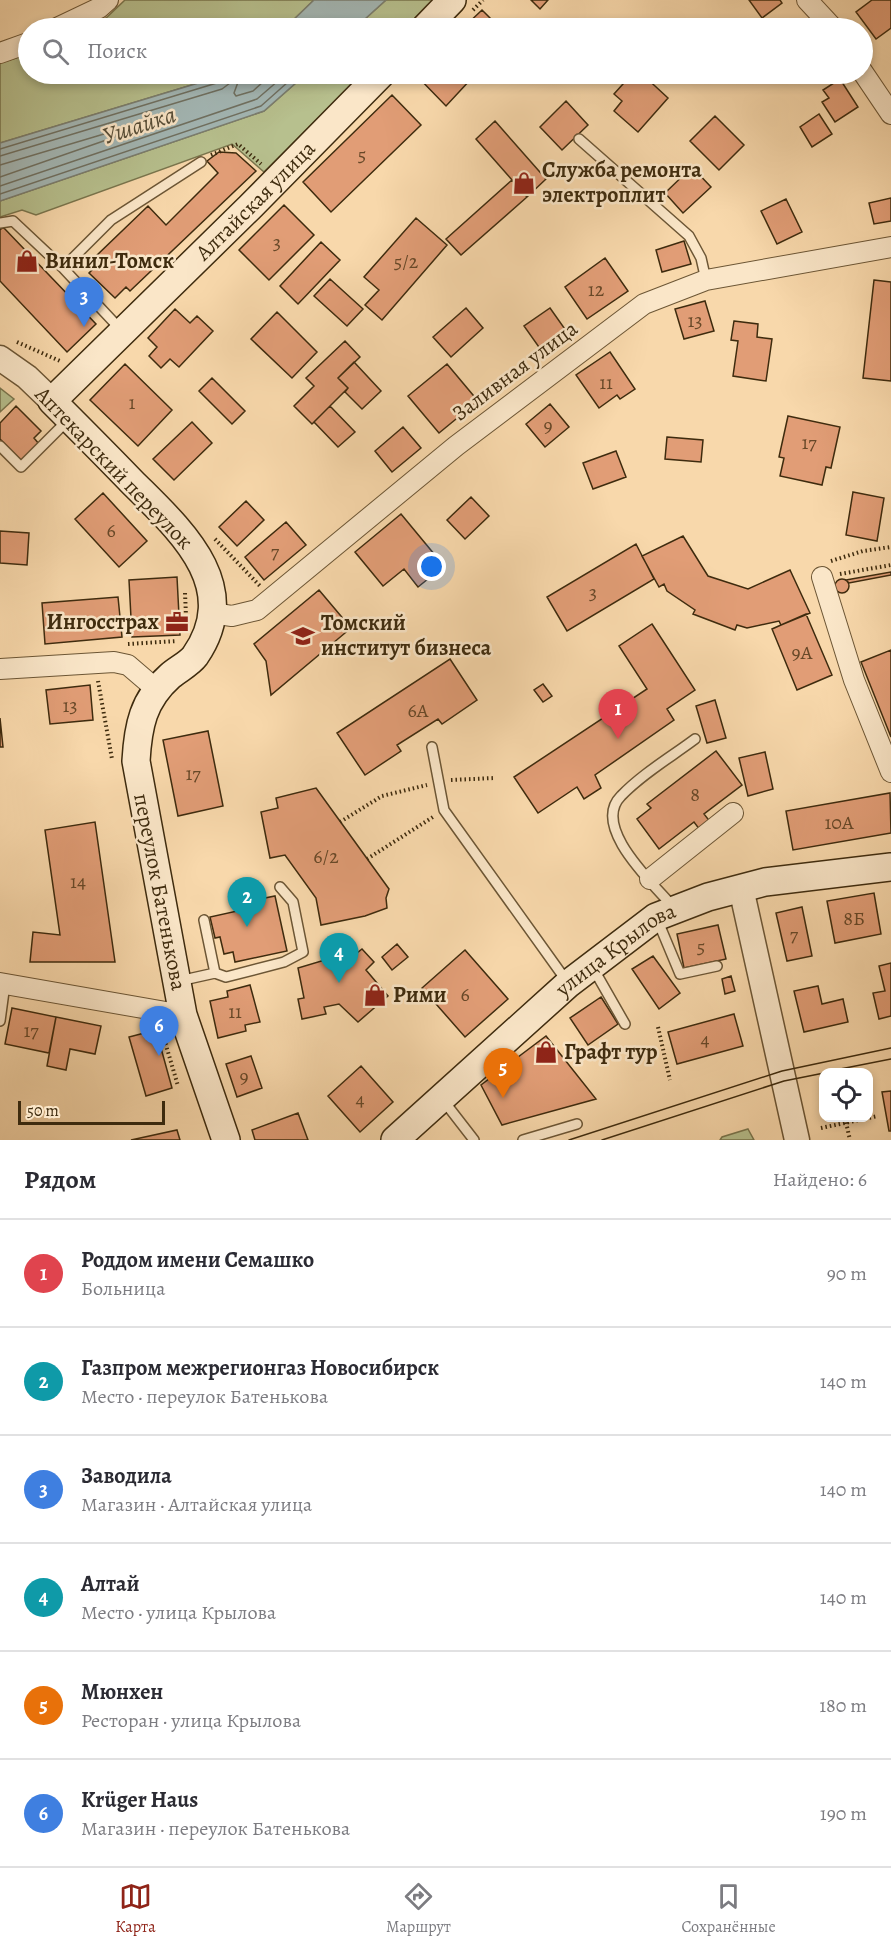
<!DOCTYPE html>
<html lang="ru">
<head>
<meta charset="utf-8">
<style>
  body { margin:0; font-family:Alegreya,serif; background:#f7f7f7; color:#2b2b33 }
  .controls { position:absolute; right:18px; bottom:18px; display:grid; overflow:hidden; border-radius:12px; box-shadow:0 3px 9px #0003 }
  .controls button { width:54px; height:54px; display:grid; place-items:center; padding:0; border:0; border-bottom:2px solid #e1e1e2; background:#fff; color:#2b2b33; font:30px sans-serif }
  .scale { position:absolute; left:18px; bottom:15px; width:147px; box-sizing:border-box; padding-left:6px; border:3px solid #3e2b0e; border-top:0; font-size:16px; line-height:21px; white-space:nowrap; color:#3e2b0e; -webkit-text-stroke:4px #fae6c8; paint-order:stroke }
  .you { position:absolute; left:432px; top:567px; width:21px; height:21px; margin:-15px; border:4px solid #fff; border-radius:50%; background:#1a73e8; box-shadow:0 0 0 9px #1a73e833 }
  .badge { display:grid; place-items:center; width:39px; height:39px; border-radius:50%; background:#8f2418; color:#fff; font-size:20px; font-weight:700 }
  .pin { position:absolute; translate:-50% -50px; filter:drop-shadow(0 2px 3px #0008) }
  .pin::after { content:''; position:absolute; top:32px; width:21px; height:18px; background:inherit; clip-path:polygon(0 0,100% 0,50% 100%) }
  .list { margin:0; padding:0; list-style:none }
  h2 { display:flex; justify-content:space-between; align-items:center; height:78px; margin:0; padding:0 24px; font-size:26px }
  h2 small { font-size:20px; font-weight:400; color:#7c7c81 }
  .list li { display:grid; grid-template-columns:39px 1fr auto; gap:18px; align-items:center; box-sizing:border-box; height:108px; padding:0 24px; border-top:2px solid #e1e1e2 }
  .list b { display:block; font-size:22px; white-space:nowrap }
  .list p { margin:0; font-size:20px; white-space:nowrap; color:#7c7c81 }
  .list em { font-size:20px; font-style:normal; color:#7c7c81 }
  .icon { flex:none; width:33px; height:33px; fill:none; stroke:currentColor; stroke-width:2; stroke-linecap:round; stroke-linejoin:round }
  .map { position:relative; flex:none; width:891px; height:1140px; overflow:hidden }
  .search { position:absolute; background:#fff; box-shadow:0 3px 9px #0003; left:18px; right:18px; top:18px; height:66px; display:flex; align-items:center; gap:15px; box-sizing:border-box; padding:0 21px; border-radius:33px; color:#7c7c81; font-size:22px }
  .sheet { height:726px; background:#fff }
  nav { display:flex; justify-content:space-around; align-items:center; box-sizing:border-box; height:84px; border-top:2px solid #e1e1e2; background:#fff; font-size:16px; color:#7c7c81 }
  nav a { display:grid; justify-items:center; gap:3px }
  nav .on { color:#8f2418 }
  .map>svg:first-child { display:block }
  .green { fill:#b7c08e; stroke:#7a764e; stroke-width:1.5 }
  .water { fill:#a3b7b5; stroke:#7b7f72; stroke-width:1.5 }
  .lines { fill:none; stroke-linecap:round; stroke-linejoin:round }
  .shore { stroke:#707162; stroke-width:1.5 }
  .building { fill:#e19d76; stroke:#3e2b0e; stroke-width:1.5 }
  .service-casing { stroke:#6c5635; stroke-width:12 }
  .minor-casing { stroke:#6c5635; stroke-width:22 }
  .tertiary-casing { stroke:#6c5635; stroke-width:27 }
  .secondary-casing { stroke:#3e2b0e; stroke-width:30 }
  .path { stroke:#3e2b0e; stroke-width:4; stroke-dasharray:1.5 3; stroke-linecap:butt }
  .service { stroke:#fae6c8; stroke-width:9 }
  .minor { stroke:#fae6c8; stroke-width:20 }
  .tertiary { stroke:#fae6c8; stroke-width:24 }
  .secondary { stroke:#fae6c8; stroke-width:27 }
  .tram { stroke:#3e2b0e; stroke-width:1.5 }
  .labels { text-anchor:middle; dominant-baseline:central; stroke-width:5; stroke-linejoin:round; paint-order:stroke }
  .number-label { font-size:20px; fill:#674828 }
  .poi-label { font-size:22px; font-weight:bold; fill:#3e2b0e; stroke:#fae6c8; text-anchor:start }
  .street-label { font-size:22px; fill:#3e2b0e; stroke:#fae6c8 }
  .water-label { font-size:24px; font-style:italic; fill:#574e38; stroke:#fae6c8 }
</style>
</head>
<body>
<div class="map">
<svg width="891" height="1140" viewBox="0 0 891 1140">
  <rect width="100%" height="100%" fill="#f8d8ab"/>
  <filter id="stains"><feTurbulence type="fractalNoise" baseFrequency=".00333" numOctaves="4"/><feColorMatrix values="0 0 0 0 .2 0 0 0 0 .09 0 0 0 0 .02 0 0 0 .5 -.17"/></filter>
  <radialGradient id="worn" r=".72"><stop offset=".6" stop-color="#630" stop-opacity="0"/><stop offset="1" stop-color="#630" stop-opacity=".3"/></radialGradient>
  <!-- green -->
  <path class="green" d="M125 0H314L285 28H83L106 18Z
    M386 0H437L409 28H355Z
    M28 54V74H228L0 143V63Z
    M306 74H363L264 172 232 144 36 215 22 210 0 217V201L264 111Z
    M0 388 14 399 0 412Z
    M748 1129 754 1140H720L722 1137Z"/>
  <!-- water -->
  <path class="water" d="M314 0H386L355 28H285Z
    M228 74H306L264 111 0 201V143Z"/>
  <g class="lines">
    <!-- shore -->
    <path class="shore" d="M241 74 234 93 236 96 253 91 272 74
      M0 149 220 82 225 74
      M0 156 222 89 230 83 232 74
      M0 165 114 131 117 133 115 137 0 177
      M0 186 257 99 286 74
      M0 194 261 106 297 74"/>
  </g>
  <!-- building -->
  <path class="building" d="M531 0H548L540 9Z
    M749 0H780L782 3 762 18Z
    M872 0H891V28L876 39 856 12Z
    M482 10 500 28H463Z
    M415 74H465L471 79 446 106Z
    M632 74H642L668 98 638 132 614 111 622 101 614 94Z
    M840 79 858 107 835 122 822 102 829 98 823 90Z
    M392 95 421 125 331 212 303 182Z
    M566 101 588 125 562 150 540 127Z
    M819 114 832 134 812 147 800 127Z
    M715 116 744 145 719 170 690 141Z
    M495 121 546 179 527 197 476 139Z
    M219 152 236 153 256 171 130 291 126 287 115 298 89 273 100 262 95 257 148 206 166 225 218 173 207 161Z
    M692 167 711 187 683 213 665 193Z
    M512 180 527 197 461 255 446 239Z
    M891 198V221L874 224 869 203Z
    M786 199 802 232 777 244 761 211Z
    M284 205 314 235 269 280 239 250Z
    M416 218 447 245 382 320 365 305 379 290 364 277Z
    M3 227 96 324 67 352 0 281V230Z
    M684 241 691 264 662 272 656 250Z
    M321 242 340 260 298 304 280 286Z
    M605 258 628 291 587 319 565 287Z
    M330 279 363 309 347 326 314 296Z
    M874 280 891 282V381L863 378Z
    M705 301 714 331 684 339 675 309Z
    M466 308 483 328 451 357 433 337Z
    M550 308 567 332 541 350 524 326Z
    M175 309 190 323 197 316 213 331 179 367 170 359 161 368 149 356 157 347 148 338Z
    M277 312 317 352 292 378 251 339Z
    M734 321 758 324 757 337 772 339 766 381 733 376 738 341 731 340Z
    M345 341 360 357 338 378 348 388 312 424 294 406 314 386 306 378Z
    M610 352 635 389 620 399 617 395 599 408 576 375Z
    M354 362 381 391 362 409 345 392 348 388 338 378Z
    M125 364 172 410 138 446 90 400Z
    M447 364 478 401 439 433 408 396Z
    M212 378 245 411 232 424 199 391Z
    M550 404 569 427 545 447 526 424Z
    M16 406 41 431 34 438 39 444 22 461 0 439V423Z
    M330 406 355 432 338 447 314 422Z
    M788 416 840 427 831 468 826 467 822 485 780 476 784 458 779 457Z
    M192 422 212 443 174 480 153 459Z
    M403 427 421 448 392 472 375 451Z
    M667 437 703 440 701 462 665 459Z
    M616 451 626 477 593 489 583 463Z
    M853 492 884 498 877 541 846 535Z
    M103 493 147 541 119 567 75 519Z
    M471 497 489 516 465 539 447 520Z
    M246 501 264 520 237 546 219 527Z
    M401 514 444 566 418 587 404 569 383 586 355 552Z
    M286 522 306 545 264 580 245 557Z
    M0 531 29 533 27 565 0 563Z
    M683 536 708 576 748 589 790 570 810 613 781 625 779 621 747 628 737 625 735 630 693 614 695 610 667 591 664 584 659 587 642 556Z
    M636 544 654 579 567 631 547 597Z
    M891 572V575L849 583 846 580Z
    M177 577 180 635 132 637 129 580Z
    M835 586a7 7 0 1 1 14 0a7 7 0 1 1-14 0Z
    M319 590 351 628 271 695 266 661 254 644Z
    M118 597 122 637 45 644 42 603Z
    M806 614 832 675 797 690 772 629Z
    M652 624 695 690 667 709 674 720 595 775 601 788 584 799 577 787 538 813 514 777 647 689 619 646Z
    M891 650V737L861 662Z
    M450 659 477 700 442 724 438 719 397 745 401 751 365 775 337 733Z
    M543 684 552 696 543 702 534 690Z
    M90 685 93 720 50 724 46 690Z
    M715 700 726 738 707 743 696 706Z
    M0 718 3 747H0Z
    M208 731 223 806 178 816 163 740Z
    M716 751 742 785 704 814 711 823 700 830 694 822 659 849 637 819 651 808 647 804Z
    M765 752 773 789 748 796 739 758Z
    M316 788 389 889 386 898 387 908 365 916 321 925 316 898 285 855 270 858 261 812 278 808 276 798Z
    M890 793 891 833 793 850 786 811Z
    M95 822 115 962H30L33 932 60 935 45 830Z
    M874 893 881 934 835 943 827 901Z
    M275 896 287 951 235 962 233 952 224 954 220 937 215 938 210 917 251 908 250 901Z
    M802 907 812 956 787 961 776 913Z
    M718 925 726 959 684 968 677 934Z
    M397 944 408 957 392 970 382 957Z
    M362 949 374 962 366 970 388 996 358 1022 339 1004 324 1007 326 1014 302 1019 298 999 304 998 298 968 338 956 347 961Z
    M465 950 508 999 465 1037 422 988Z
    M653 956 680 993 659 1009 632 969Z
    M891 963V1016L879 1019 873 993 885 991 879 966Z
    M731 976 735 991 725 994 722 979Z
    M250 985 260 1022 245 1025 246 1031 218 1038 210 1001 228 997 227 991Z
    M818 986 822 1004 843 999 848 1022 804 1032 794 991Z
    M601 997 618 1024 588 1045 570 1018Z
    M12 1008 56 1017 49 1053 5 1044Z
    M734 1014 743 1046 677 1064 668 1032Z
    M56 1017 101 1026 95 1054 70 1049 66 1070 47 1066Z
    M156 1030 172 1088 146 1096 129 1037Z
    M546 1036 596 1099 502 1125 481 1085Z
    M251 1056 262 1088 237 1097 226 1064Z
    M361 1066 393 1102 360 1132 328 1096Z
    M891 1091V1131H889L882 1092Z
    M298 1113 308 1140H255L252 1130Z
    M177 1130 180 1140H131Z"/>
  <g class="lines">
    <!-- service casing -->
    <g class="service-casing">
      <path id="service" d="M579 139 689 236 701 258 706 280
        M0 223 13 221 63 268
        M122 331 63 268 111 220 201 162
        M0 446 21 467 68 420
        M432 747 444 810 568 983
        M674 908C655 885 590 827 621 796 642 774 671 757 695 739
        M657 919 680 974 717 966
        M204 920 215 973
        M593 968 625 1024
        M179 981 215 973 226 977 284 962 303 952 293 902 280 887
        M0 1021 5 984
        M443 1100 474 1140
        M523 1140 577 1124"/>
    </g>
    <!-- minor casing -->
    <g class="minor-casing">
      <path id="minor" d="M807 0 833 28
        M57 28 99 8 108 0
        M0 53 28 43
        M862 71 891 114
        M822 577 854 680 891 772
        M211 613 232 616 257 610 456 446 644 304 706 280 891 247
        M0 669 114 662 128 665 156 689
        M650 879 733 813
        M0 983 183 1015"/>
    </g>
    <!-- tertiary casing -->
    <g class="tertiary-casing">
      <path id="tertiary" d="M0 358 27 377 52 401
        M741 888 797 1140"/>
    </g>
    <!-- secondary casing -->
    <g class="secondary-casing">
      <g id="secondary">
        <path d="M425 28 452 0"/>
        <path id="s1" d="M226 1140 183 1015 136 761C138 726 143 700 170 676 178 669 189 664 195 656 244 585 179 529 132 482 106 455 79 428 52 401L250 207 381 74"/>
        <path id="s2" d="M395 1140 568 984 656 917 708 897 765 882 891 867"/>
      </g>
    </g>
    <!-- path -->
    <path class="path" d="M473 10 483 0
      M402 81 410 74
      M211 155 238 144 261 164
      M17 342 60 361
      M215 539 260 586
      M831 561 863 551 891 547
      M840 574 891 565
      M185 593 186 616
      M128 644 177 641
      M98 681 112 759
      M451 780 495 778
      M340 822 382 796 427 785
      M367 859 433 817
      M658 1027 670 1080
      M163 1035 178 1086
      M845 1118 850 1140
      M821 1128 878 1116"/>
    <!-- service -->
    <use href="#service" class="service"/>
    <!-- minor -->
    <use href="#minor" class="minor"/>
    <!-- tertiary -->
    <use href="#tertiary" class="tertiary"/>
    <!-- secondary -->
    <use href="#secondary" class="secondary"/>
    <!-- tram -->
    <path class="tram" d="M825 1072 891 1059
      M569 1140 782 1071 891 1048
      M602 1140 784 1081 824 1073"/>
  </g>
  <!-- icons -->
  <defs>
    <g id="shop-bare" transform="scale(1.8)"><path d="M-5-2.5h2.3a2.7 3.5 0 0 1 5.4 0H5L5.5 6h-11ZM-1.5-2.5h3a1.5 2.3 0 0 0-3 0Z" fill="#8f2418" stroke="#fae6c8" stroke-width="2.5" paint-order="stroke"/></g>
    <g id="office-bare" transform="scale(1.8)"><path d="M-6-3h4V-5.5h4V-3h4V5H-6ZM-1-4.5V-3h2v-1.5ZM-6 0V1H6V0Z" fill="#8f2418" stroke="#fae6c8" stroke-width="2.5" paint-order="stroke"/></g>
    <g id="university-bare" transform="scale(1.8)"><path d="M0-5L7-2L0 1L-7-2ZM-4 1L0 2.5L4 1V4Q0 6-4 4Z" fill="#8f2418" stroke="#fae6c8" stroke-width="2.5" paint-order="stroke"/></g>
  </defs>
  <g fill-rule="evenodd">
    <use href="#shop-bare" x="524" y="183"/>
    <use href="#shop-bare" x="27" y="261"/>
    <use href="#office-bare" x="177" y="622"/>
    <use href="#university-bare" x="303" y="636"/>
    <use href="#shop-bare" x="375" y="995"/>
    <use href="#shop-bare" x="546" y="1052"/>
  </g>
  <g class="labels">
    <!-- number labels -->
    <g class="number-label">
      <text x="362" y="154">5</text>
      <text x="277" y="242">3</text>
      <text x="406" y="261">5/2</text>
      <text x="596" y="289">12</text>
      <text x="695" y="320">13</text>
      <text x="606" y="382">11</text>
      <text x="132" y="402">1</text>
      <text x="548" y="425">9</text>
      <text x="809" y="442">17</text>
      <text x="111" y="530">6</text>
      <text x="275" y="551">7</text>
      <text x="593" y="592">3</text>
      <text x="802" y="652">9А</text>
      <text x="70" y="705">13</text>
      <text x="418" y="710">6А</text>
      <text x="193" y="773">17</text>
      <text x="695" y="794">8</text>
      <text x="839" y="822">10А</text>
      <text x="326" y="856">6/2</text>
      <text x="78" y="881">14</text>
      <text x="854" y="918">8Б</text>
      <text x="794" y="934">7</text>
      <text x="701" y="946">5</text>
      <text x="465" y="994">6</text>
      <text x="235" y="1011">11</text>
      <text x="31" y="1030">17</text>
      <text x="705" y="1039">4</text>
      <text x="244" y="1076">9</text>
      <text x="360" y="1099">4</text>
    </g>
    <!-- poi labels -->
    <g class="poi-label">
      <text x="542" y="170">Служба ремонта<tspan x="542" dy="25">электроплит</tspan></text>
      <text x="45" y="261">Винил-Томск</text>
      <text x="159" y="622" text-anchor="end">Ингосстрах</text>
      <text x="321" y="623">Томский<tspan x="321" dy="25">институт бизнеса</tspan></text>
      <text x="393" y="995">Рими</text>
      <text x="564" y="1052">Графт тур</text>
    </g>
    <!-- street labels -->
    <g class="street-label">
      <text stroke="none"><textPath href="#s1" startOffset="1122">Алтайская улица</textPath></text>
      <text transform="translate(515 371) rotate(-37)">Заливная улица</text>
      <text transform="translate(114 468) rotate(46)">Аптекарский переулок</text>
      <text transform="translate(160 892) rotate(79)">переулок Батенькова</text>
      <text stroke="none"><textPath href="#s2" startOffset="292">улица Крылова</textPath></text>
    </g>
    <!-- water labels -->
    <g class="water-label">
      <text transform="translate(139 125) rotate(-18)">Ушайка</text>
    </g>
  </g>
  <rect width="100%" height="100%" filter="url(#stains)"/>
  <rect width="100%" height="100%" fill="url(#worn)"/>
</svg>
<div class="controls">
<button><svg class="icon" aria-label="locate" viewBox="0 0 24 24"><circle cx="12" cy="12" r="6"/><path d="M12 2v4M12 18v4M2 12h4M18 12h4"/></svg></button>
</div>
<div class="scale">50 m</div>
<div class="you"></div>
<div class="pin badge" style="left:618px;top:739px;background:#e0444e">1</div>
<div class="pin badge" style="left:247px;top:927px;background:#0f9aa8">2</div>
<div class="pin badge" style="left:84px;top:327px;background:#3f7fe0">3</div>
<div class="pin badge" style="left:339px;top:983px;background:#0f9aa8">4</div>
<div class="pin badge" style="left:503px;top:1098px;background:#e8710a">5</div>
<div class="pin badge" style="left:159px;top:1056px;background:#3f7fe0">6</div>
<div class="search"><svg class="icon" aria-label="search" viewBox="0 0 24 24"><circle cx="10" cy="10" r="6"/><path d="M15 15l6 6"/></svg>Поиск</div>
</div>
<section class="sheet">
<h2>Рядом<small>Найдено: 6</small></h2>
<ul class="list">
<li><span class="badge" style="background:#e0444e">1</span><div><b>Роддом имени Семашко</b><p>Больница</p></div><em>90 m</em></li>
<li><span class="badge" style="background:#0f9aa8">2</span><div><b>Газпром межрегионгаз Новосибирск</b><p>Место · переулок Батенькова</p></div><em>140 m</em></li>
<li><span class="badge" style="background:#3f7fe0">3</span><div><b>Заводила</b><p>Магазин · Алтайская улица</p></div><em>140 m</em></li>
<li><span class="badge" style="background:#0f9aa8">4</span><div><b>Алтай</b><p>Место · улица Крылова</p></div><em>140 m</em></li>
<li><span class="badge" style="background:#e8710a">5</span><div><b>Мюнхен</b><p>Ресторан · улица Крылова</p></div><em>180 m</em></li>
<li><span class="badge" style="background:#3f7fe0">6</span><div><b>Krüger Haus</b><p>Магазин · переулок Батенькова</p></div><em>190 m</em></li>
</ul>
</section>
<nav>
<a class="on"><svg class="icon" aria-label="map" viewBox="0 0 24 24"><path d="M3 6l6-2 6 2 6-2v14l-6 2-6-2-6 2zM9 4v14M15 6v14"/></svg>Карта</a>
<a><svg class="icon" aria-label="directions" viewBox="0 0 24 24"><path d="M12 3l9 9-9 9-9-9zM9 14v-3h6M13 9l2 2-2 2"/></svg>Маршрут</a>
<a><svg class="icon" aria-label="saved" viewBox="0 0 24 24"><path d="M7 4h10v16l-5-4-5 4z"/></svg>Сохранённые</a>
</nav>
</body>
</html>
